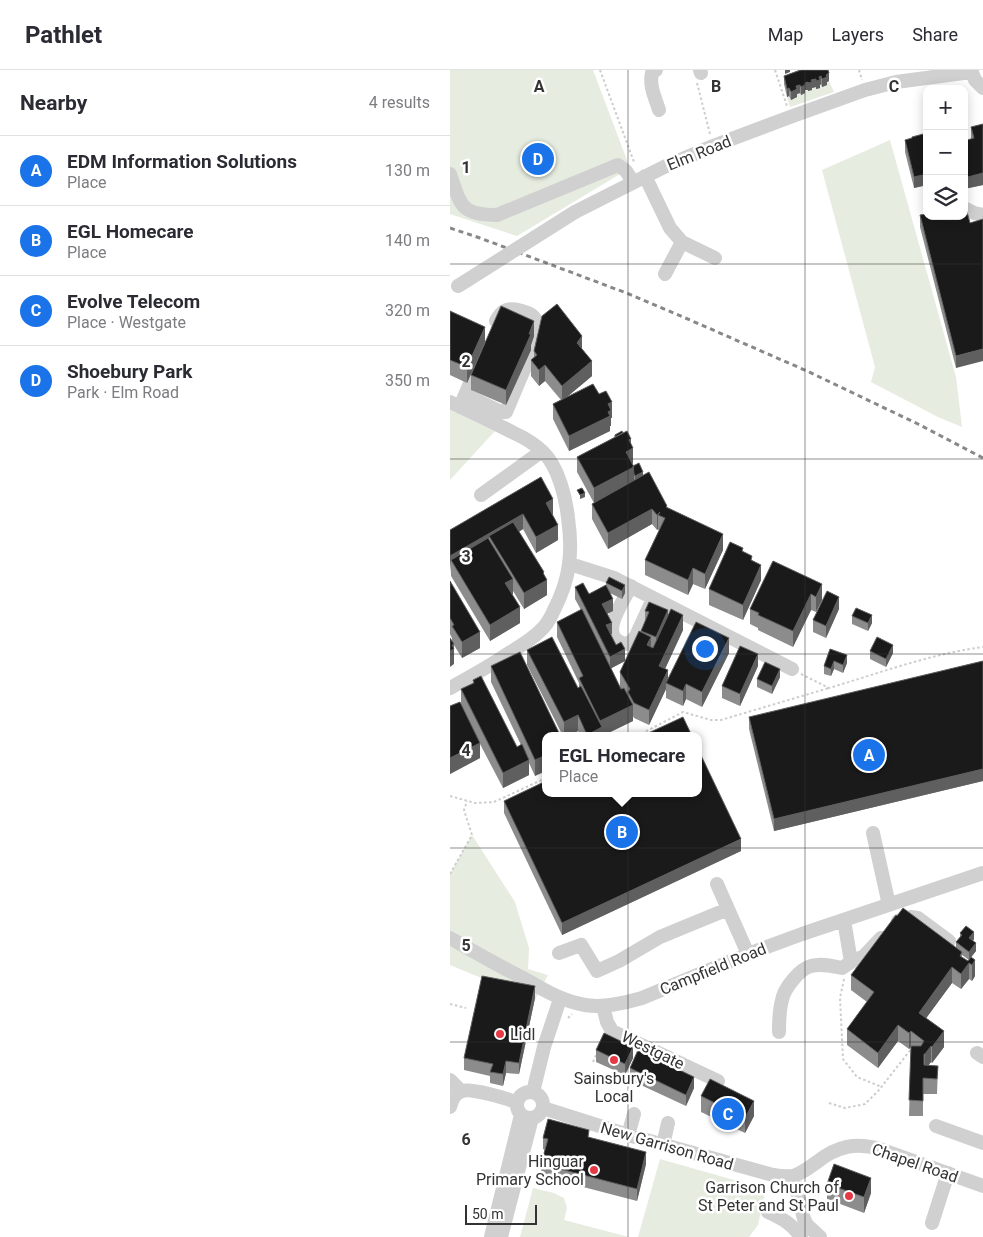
<!DOCTYPE html>
<html lang="en">
<head>
<meta charset="utf-8">
<style>
  body { margin:0; font-family:Roboto,sans-serif; background:#f2f2f3; color:#2b2b33 }
  .controls { position:absolute; right:15px; top:15px; display:grid; overflow:hidden; border-radius:10px; box-shadow:0 2px 12px #0003 }
  .controls button { width:45px; height:45px; display:grid; place-items:center; padding:0; border:0; border-bottom:1px solid #e1e1e2; background:#fff; color:#2b2b33; font:25px sans-serif }
  .scale { position:absolute; left:15px; bottom:12px; width:72px; box-sizing:border-box; padding-left:5px; border:2px solid #333; border-top:0; font-size:14px; line-height:18px; white-space:nowrap; color:#333; -webkit-text-stroke:4px #fff; paint-order:stroke }
  .you { position:absolute; left:254px; top:578px; width:18px; height:18px; margin:-12px; border:4px solid #fff; border-radius:50%; background:#1a73e8; box-shadow:0 0 0 8px #1a73e833 }
  .badge { display:grid; place-items:center; width:32px; height:32px; border-radius:50%; background:#1a73e8; color:#fff; font-size:16px; font-weight:700 }
  .pin { position:absolute; translate:-50% -50%; border:2px solid #fff; box-shadow:0 1px 5px #0006 }
  .popup { position:absolute; left:92px; top:662px; width:160px; height:65px; box-sizing:border-box; display:grid; place-content:center; border-radius:10px; background:#fff; filter:drop-shadow(0 1px 4px #0005); font-size:16px; white-space:nowrap; color:#7c7c81 }
  .popup b { font-size:19px; color:#2b2b33 }
  .popup::after { content:''; position:absolute; left:50%; top:100%; margin-left:-10px; border:10px solid transparent; border-top-color:#fff }
  .list { margin:0; padding:0; list-style:none }
  h2 { display:flex; justify-content:space-between; align-items:center; height:65px; margin:0; padding:0 20px; font-size:21px }
  h2 small { font-size:16px; font-weight:400; color:#7c7c81 }
  .list li { display:grid; grid-template-columns:32px 1fr auto; gap:15px; align-items:center; box-sizing:border-box; height:70px; padding:0 20px; border-top:1px solid #e1e1e2 }
  .list b { display:block; font-size:19px; white-space:nowrap }
  .list p { margin:0; font-size:16px; white-space:nowrap; color:#7c7c81 }
  .list em { font-size:16px; font-style:normal; color:#7c7c81 }
  .icon { flex:none; width:28px; height:28px; fill:none; stroke:currentColor; stroke-width:2; stroke-linecap:round; stroke-linejoin:round }
  .map { position:relative; flex:none; width:533px; height:1167px; overflow:hidden }
  header { display:flex; align-items:center; gap:30px; box-sizing:border-box; height:70px; padding:0 25px; background:#fff; border-bottom:1px solid #e1e1e2 }
  header strong { font-size:24px }
  nav { display:flex; gap:28px; margin-inline-start:auto; font-size:18px }
  main { display:flex }
  aside { flex:1; background:#fff }
  .map>svg:first-child { display:block }
  .green { fill:#e6ecdf }
  .lines { fill:none; stroke-linecap:round; stroke-linejoin:round }
  .path { stroke:#cdcdcd; stroke-width:2; stroke-dasharray:2.5 2.5; stroke-linecap:butt }
  .minor { stroke:#d0d0d0; stroke-width:14 }
  .rail { stroke:#888; stroke-width:3; stroke-dasharray:5 4; stroke-linecap:butt }
  .minor-bridge { stroke:#d0d0d0; stroke-width:14 }
  .wall { fill:#8c8c8c; fill-rule:evenodd }
  .shaded-wall { fill:#5f5f5f }
  .building { fill:#1a1a1a; stroke:#5f5f5f }
  .grid { fill:none; stroke:#333; stroke-width:1; stroke-opacity:0.55 }
  .poi-dot { fill:#e63946; stroke:#fff; stroke-width:2 }
  .labels { text-anchor:middle; dominant-baseline:central; stroke-width:5; stroke-linejoin:round; paint-order:stroke }
  .street-label { font-size:16px; fill:#333; stroke:#fff }
  .poi-label { font-size:16px; fill:#333; stroke:#fff; text-anchor:end }
  .grid-label { font-size:16px; text-anchor:middle; font-weight:bold; fill:#333; stroke:#fff; stroke-width:5; stroke-linejoin:round; paint-order:stroke }
</style>
</head>
<body>
<header>
<strong>Pathlet</strong>
<nav><a>Map</a><a>Layers</a><a>Share</a></nav>
</header>
<main>
<aside>
<h2>Nearby<small>4 results</small></h2>
<ul class="list">
<li><span class="badge">A</span><div><b>EDM Information Solutions</b><p>Place</p></div><em>130 m</em></li>
<li><span class="badge">B</span><div><b>EGL Homecare</b><p>Place</p></div><em>140 m</em></li>
<li><span class="badge">C</span><div><b>Evolve Telecom</b><p>Place · Westgate</p></div><em>320 m</em></li>
<li><span class="badge">D</span><div><b>Shoebury Park</b><p>Park · Elm Road</p></div><em>350 m</em></li>
</ul>
</aside>
<div class="map">
<svg width="533" height="1167" viewBox="0 0 533 1167">
  <rect width="100%" height="100%" fill="#fff"/>
  <!-- green -->
  <path class="green" d="M0 0H143L180 98 67 166 0 144Z
    M379 11 384 22 340 37 337 27 339 26 341 29 346 24 350 23 351 24 355 23V21L358 19V21H361V18L366 17V19L369 18V15L371 14 372 17 376 12Z
    M440 70 506 307 512 357 488 347 421 312 425 297 372 100Z
    M0 340 45 361 0 410Z
    M22 765 65 832 79 878 78 899 98 905 85 930 0 895V804Z
    M210 1089 316 1119 308 1155 299 1167H188Z
    M83 1118 104 1123 114 1128 117 1138 114 1150 179 1167H70Z"/>
  <g class="lines">
    <!-- path -->
    <path class="path" d="M150 0 184 92
      M325 0 337 36
      M409 0 412 10
      M247 13 260 64
      M351 604 379 618C430 603 480 584 533 577
      M187 666 233 642 261 650H271L379 618
      M0 726 25 733 44 732 96 708
      M0 804 22 765 14 740 17 731
      M394 909 390 928 393 989 407 1007 432 1017
      M0 934 16 938
      M118 948 122 944
      M143 992 147 983
      M379 1033 395 1038 415 1034 429 1020 462 978"/>
    <!-- minor -->
    <path class="minor" d="M206 0 202 3C199 16 205 27 209 40
      M250 0 251 3
      M521 0 525 10 533 18
      M0 104C11 135 10 145 47 145L168 95 176 101 183 112
      M195 106 220 158 232 172 215 204
      M514 138 524 143 533 145
      M125 142 214 97 263 76 340 47 415 20 446 12 521 2
      M232 172 265 188
      M16 325 51 342H56L89 264C89 259 89 253 85 249 83 245 77 242 72 241 59 237 52 239 46 251
      M0 332C21 342 41 351 62 362 73 367 84 373 93 382 108 396 116 428 118 448 123 482 120 509 104 540 101 547 96 556 90 561 81 570 69 577 59 583 40 596 20 607 0 618
      M10 337 28 294
      M31 425 92 381
      M120 494 164 508 342 599
      M181 516C173 532 146 568 176 574L181 572 186 566 202 531
      M423 763 439 835
      M267 814 298 884
      M448 851 461 847 468 848 499 871
      M0 868C25 882 49 896 75 909 94 920 112 931 135 935 154 938 174 933 192 928L298 884 352 864 533 803
      M109 883 131 875 147 901 169 891 210 867 278 839
      M401 892 414 886 431 868
      M153 936 157 952 162 961 268 1011
      M329 962C329 951 329 941 332 930 334 919 349 899 361 896 371 893 382 896 392 898L401 892 394 850
      M527 983 533 987
      M0 1010 11 1021
      M83 1022 94 977 110 929
      M67 1035a13 13 0 1 1 26 0a13 13 0 1 1-26 0Z
      M0 1037C2 1030 4 1024 12 1021 21 1018 57 1028 67 1033
      M93 1038 178 1065 323 1105C329 1106 336 1107 343 1106 351 1104 360 1097 367 1092 387 1076 406 1072 430 1079L533 1116
      M486 1056 533 1073
      M178 1065 184 1044
      M213 1075 218 1053
      M343 1106 354 1149 357 1155 370 1167
      M318 1142C333 1149 341 1153 351 1167
      M482 1153 498 1103
      M41 1167 71 1045
      M51 1167 82 1048"/>
    <!-- rail -->
    <path class="rail" d="M0 158 30 168 179 224 240 250 357 301 468 354 533 388"/>
    <!-- minor-bridge -->
    <path class="minor-bridge" d="M8 216 125 142"/>
  </g>
  <!-- wall -->
  <path class="wall" d="M349 0H378L379 11 377 12V15L372 17 371 14 370 15V18L366 19V17L362 18V20L358 21V20H355V23L351 25 350 23 347 24V27L341 30 339 26 337 27 334 14V6Z
    M533 54V115L514 119V71L521 69V57Z
    M477 63V115L464 118 455 82V70L462 68Z
    M470 145 514 146 506 298 470 157Z
    M0 241 35 272 17 313 0 305Z
    M84 266 81 275V280L56 335 21 320V305Z
    M132 279 142 306 117 327 149 324 162 348H161V356H160V361L119 381 103 349V334L111 330 95 311 89 316 81 306V290L84 288V281Z
    M165 365 181 374 183 393 182 394 183 396 193 405 217 438 273 480 255 519 243 514 238 525 195 505V490L209 461 208 459 207 460 202 454 158 479 142 449V434L144 433 127 402V387L165 367Z
    M91 407 103 444 102 445 108 470 86 483 73 459 69 462 94 505 97 525 74 539 63 521V524L62 525 70 553 40 571 1 506 0 460Z
    M293 482 302 491 311 510 293 550 259 535V519Z
    M323 491 372 530 366 542 361 540 343 577 308 560V558L300 554V539Z
    M0 511 30 578 12 588 2 572V568L0 564Z
    M156 513 175 523 172 529 160 523 163 541 157 544 161 565 175 591 161 598 170 617V602L191 562 195 551V541L218 545 233 560 215 599 218 609 279 583 252 637 236 629 233 636 216 628V619L199 655 184 648 183 646V651L152 666H130L128 661 118 666H113L77 595V580L128 618 129 617V613L107 567V552L131 540 125 529V517L139 524 156 515Z
    M389 539 376 568 363 562V550Z
    M402 546 422 553 418 561 402 554Z
    M380 579 397 593 393 603 384 599 381 606 374 604V596Z
    M420 581 443 583 436 597 420 589Z
    M533 591V711L324 761 299 659V647Z
    M41 596 109 666 85 706 79 693V705L53 718 30 674V688L0 704V636L11 634V619L23 613V610L67 677 71 675 41 612Z
    M308 596 290 636 272 628V616Z
    M330 607 322 624 307 617V609Z
    M54 731 291 781 112 865 54 743Z
    M510 863 524 869 523 871 526 881 521 887 525 906 522 911 519 909 511 919 502 913 476 948 494 977 482 993 481 992 478 995 488 996 487 1024H473V1046H459L461 977 459 979 448 971 428 998 397 975V959L417 932 401 920V905L506 878V872L510 867ZM512 885 519 890 518 891 512 887Z
    M85 928 69 1004 56 1003 53 1016 40 1013V1006L14 1000V988Z
    M146 980 183 988 175 1005 146 992Z
    M180 998 244 1018 236 1036 180 1010Z
    M251 1026 304 1046 295 1063 251 1042Z
    M139 1067 196 1094 187 1131 91 1106V1094L95 1080 93 1079V1068Z
    M377 1114 421 1123 414 1143 377 1129Z"/>
  <!-- shaded-wall -->
  <path class="shaded-wall" d="M335 0H340V2L335 4Z
    M379 3V11L377 12V15L372 17V9L376 5Z
    M371 6V14L370 15V18L366 19V11L369 7Z
    M366 9V17L362 18V20L358 21V13L361 10Z
    M358 12V20H355V23L351 25V17L355 13Z
    M350 15V23L347 24V27L341 30V22L346 16Z
    M339 18V26L337 27V19Z
    M533 103V115L514 119V108Z
    M477 104V115L464 118V107Z
    M84 251V266L81 275V280L56 335V320Z
    M35 257V272L17 313V297Z
    M132 266V281L127 273Z
    M533 279V291L506 298V286Z
    M142 291V306L112 331V316Z
    M95 295V311L89 316V300Z
    M162 332V348H161V356H160V361L119 381V366L158 334Z
    M181 369V379L183 378V393L176 397V382L179 370Z
    M184 397V413L144 433V418Z
    M193 402V406L185 410V406Z
    M135 423V427L130 429V425Z
    M103 429V444L96 449V433Z
    M202 439V454L158 479V463Z
    M210 442 208 445V459L207 460V445Z
    M73 444V459L45 476 39 466V479L1 490 0 502V486Z
    M108 455V470L86 483V467Z
    M273 464V480L255 519V504Z
    M311 495V510L293 550V535Z
    M243 498V514L238 525V510Z
    M94 502V511L97 510V525L74 539V523Z
    M63 509V524L55 529V513Z
    M372 514V530L366 542V527Z
    M175 515V523L172 529V521Z
    M361 524V540L343 577V561Z
    M389 527V539L376 568V556Z
    M163 529V541L152 546V534Z
    M70 537V553L40 571V555Z
    M218 540V552L206 579V567Z
    M233 545V560L209 612V596Z
    M422 545V553L418 561V553Z
    M162 553V564L156 567V555Z
    M30 562V578L12 588V572Z
    M201 567V582L197 575Z
    M279 568V583L252 637V622Z
    M4 574V594L0 597V581L2 575Z
    M443 575V583L436 597V589Z
    M175 579V591L160 599V587Z
    M308 584V596L290 636V624Z
    M397 585V593L393 603V595Z
    M384 591V599L381 606V599Z
    M330 599V607L322 624V616Z
    M218 600V614L216 613V619L199 655V640Z
    M236 614V629L233 636V621Z
    M183 635V651L152 666H137V665L150 658V651Z
    M128 645V661L118 666H114V652Z
    M30 673V688L0 704V688Z
    M96 685V701L85 706V690Z
    M79 690V705L53 718V703Z
    M533 699V711L324 761V749Z
    M291 769V781L112 865V853Z
    M524 862V869L519 876V868Z
    M526 873V881L519 890V882Z
    M525 890V906L522 911V895Z
    M519 893V909L511 919V904Z
    M502 897V913L469 958V943Z
    M85 916V928L69 1004V993Z
    M448 955V971L428 998V983Z
    M461 961V977L459 979V963Z
    M494 961V977L482 993V977Z
    M481 976V992L475 1000V984Z
    M183 977V988L175 1005V994Z
    M56 991V1003L53 1016V1004Z
    M244 1007V1018L236 1036V1025Z
    M304 1031V1046L295 1063V1048Z
    M196 1082V1094L187 1131V1119Z
    M421 1108V1123L414 1143V1127Z"/>
  <!-- building -->
  <path class="building" d="M351 0H378L379 3 376 5 377 7 372 9 371 6 369 7 370 10 366 11V9L361 10 362 12 358 13V12L355 13V15L351 17 350 15 346 16 347 19 341 22 339 18 337 19 334 6Z
    M533 54V103L514 108V71L524 68 521 57Z
    M477 63V104L464 107 455 70 462 68V67Z
    M514 134H515L520 153 533 149V279L506 286 470 145 477 144V146H514Z
    M107 234 132 266 127 273 142 291 112 316 95 295 89 300 81 290 87 285 84 281 92 246Z
    M51 236 84 251 79 264H81L56 320 21 305Z
    M0 241 35 257 17 297 0 290Z
    M143 314 149 324 156 321 162 332 158 334 161 340 158 342 160 346 119 366 103 334Z
    M172 361 173 363 165 367V365Z
    M177 361 181 369 179 370 183 378 176 382 184 397 144 418 127 387Z
    M189 393 193 402 185 406 184 404 183 396Z
    M199 402 217 436 216 437 273 464 255 504 243 498 238 510 195 490 215 448 208 445 210 442 207 445 202 439 158 463 142 434Z
    M91 407 103 429 96 433 108 455 86 467 73 444 0 486V460Z
    M132 418 135 423 130 425 127 420Z
    M63 452 94 502 93 503 97 510 74 523 39 466Z
    M38 468 63 509 55 513 70 537 40 555 1 490Z
    M280 472 293 478 292 481 302 486 301 490 311 495 293 535 259 519Z
    M323 491 372 514 366 527 361 524 343 561 308 545 309 543 300 539Z
    M159 507 175 515 172 521 156 513Z
    M0 511 30 562 12 572 2 556 4 555 0 548Z
    M133 513 139 524 156 515 163 529 152 534 162 553 156 555 166 575 171 572 175 579 160 587 125 517Z
    M377 521 389 527 376 556 363 550Z
    M199 532 218 540 206 567 191 561 199 542 195 541Z
    M406 538 422 545 418 553 402 546Z
    M132 539 171 619 174 618 183 635 150 651 129 608 133 606 107 552Z
    M221 539 233 545 209 596 218 600 199 640 184 633 178 622 180 619 170 602 189 561 201 567 197 575 203 578Z
    M246 552 279 568 252 622 236 614 233 621 216 613Z
    M102 567 128 618 131 616 152 657 137 665 128 645 114 652 77 580Z
    M427 567 443 575 436 589 420 581Z
    M0 568 4 574 2 575 4 579 0 581Z
    M290 576 308 584 290 624 272 616Z
    M380 579 397 585 393 595 384 591 381 599 374 596Z
    M70 582 109 663 104 666H96V685L85 690 41 596Z
    M533 591V699L324 749 299 647Z
    M315 592 330 599 322 616 307 609Z
    M31 606 67 677 72 674 79 690 53 703 11 619 24 613 23 610Z
    M10 632 30 673 0 688V636Z
    M233 647 242 666H192Z
    M248 679 291 769 112 853 54 731 96 711V723H248Z
    M453 838 512 882 510 886 518 891 521 887 525 890 522 895 519 893 511 904 502 897 469 943 494 961 482 977 481 976 475 984H474V995L488 996 487 1009 473 1008V1031L459 1030 461 976H471L474 971 461 961 459 963 448 955 428 983 397 959 424 922 401 905 446 845 447 846Z
    M516 856 524 862 519 868 526 873 519 882 506 872 512 865 510 863Z
    M32 906 85 916 69 993 56 991 53 1004 40 1002 43 994 14 988Z
    M154 963 183 977 175 994 146 980Z
    M188 980 244 1007 236 1025 180 998Z
    M260 1009 304 1031 295 1048 251 1026Z
    M98 1049 139 1060 138 1067 196 1082 187 1119 91 1094 98 1069 93 1068Z
    M384 1094 421 1108 414 1127 377 1114Z"/>
  <!-- grid -->
  <path class="grid" d="M178 0V1167M355 0V1167M0 194H533M0 389H533M0 584H533M0 778H533M0 972H533"/>
  <!-- markers -->
  <g class="poi-dot">
    <circle cx="50" cy="964" r="5"/>
    <circle cx="164" cy="990" r="5"/>
    <circle cx="144" cy="1100" r="5"/>
    <circle cx="399" cy="1126" r="5"/>
  </g>
  <g class="labels">
    <!-- street labels -->
    <g class="street-label">
      <text transform="translate(249 83) rotate(-22)">Elm Road</text>
      <text transform="translate(263 899) rotate(-22)">Campfield Road</text>
      <text transform="translate(203 980) rotate(26)">Westgate</text>
      <text transform="translate(217 1076) rotate(16)">New Garrison Road</text>
      <text transform="translate(465 1093) rotate(19)">Chapel Road</text>
    </g>
    <!-- poi labels -->
    <g class="poi-label">
      <text x="60" y="964" text-anchor="start">Lidl</text>
      <text x="164" y="1008" text-anchor="middle">Sainsbury's<tspan x="164" dy="18">Local</tspan></text>
      <text x="134" y="1091">Hinguar<tspan x="134" dy="18">Primary School</tspan></text>
      <text x="389" y="1117">Garrison Church of<tspan x="389" dy="18">St Peter and St Paul</tspan></text>
    </g>
  </g>
  <g class="grid-label">
    <text x="89" y="22">A</text>
    <text x="266" y="22">B</text>
    <text x="444" y="22">C</text>
    <text x="16" y="103">1</text>
    <text x="16" y="297">2</text>
    <text x="16" y="492">3</text>
    <text x="16" y="686">4</text>
    <text x="16" y="881">5</text>
    <text x="16" y="1075">6</text>
  </g>
</svg>
<div class="controls">
<button>+</button>
<button>−</button>
<button><svg class="icon" aria-label="layers" viewBox="0 0 24 24"><path d="M12 4l9 5-9 5-9-5zM3 14l9 5 9-5"/></svg></button>
</div>
<div class="scale">50 m</div>
<div class="you"></div>
<div class="pin badge" style="left:419px;top:685px">A</div>
<div class="pin badge" style="left:172px;top:762px">B</div>
<div class="popup"><b>EGL Homecare</b>Place</div>
<div class="pin badge" style="left:278px;top:1044px">C</div>
<div class="pin badge" style="left:88px;top:89px">D</div>
</div>
</main>
</body>
</html>
